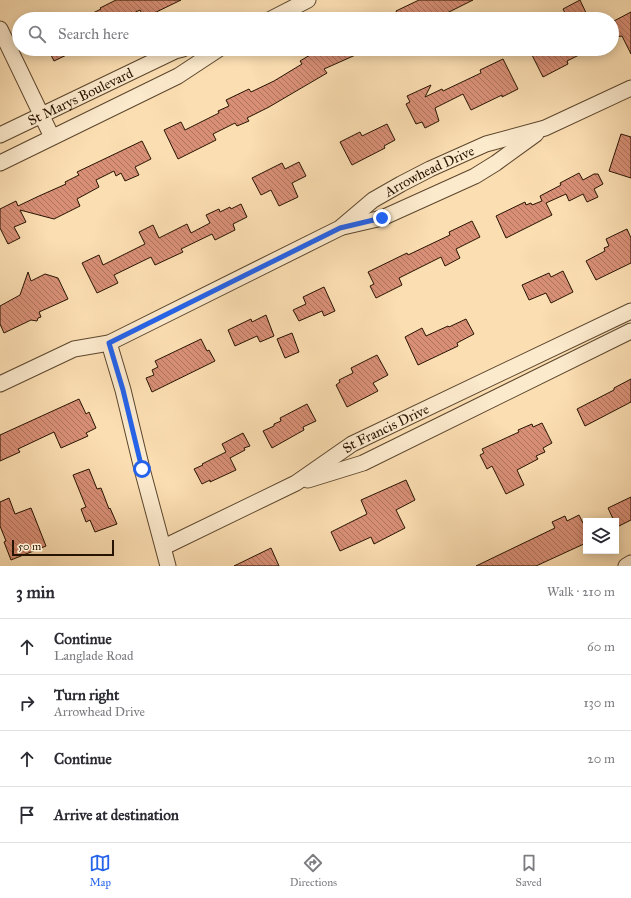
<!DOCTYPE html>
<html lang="en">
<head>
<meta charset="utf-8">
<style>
  body { margin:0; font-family:"IM FELL Great Primer",serif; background:#f2f2f3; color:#2b2b33 }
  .controls { position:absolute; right:12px; bottom:12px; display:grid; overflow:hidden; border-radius:0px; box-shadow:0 2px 10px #0003 }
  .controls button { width:36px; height:36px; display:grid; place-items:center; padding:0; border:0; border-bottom:1px solid #e1e1e2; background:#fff; color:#2b2b33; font:20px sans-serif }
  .scale { position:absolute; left:12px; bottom:10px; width:102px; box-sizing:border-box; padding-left:4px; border:2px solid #271301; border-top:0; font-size:11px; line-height:14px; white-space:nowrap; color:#271301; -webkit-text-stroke:3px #fceacd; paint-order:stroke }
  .stop { position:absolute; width:12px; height:12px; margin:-9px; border:3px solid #2563eb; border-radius:50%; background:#fff }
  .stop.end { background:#2563eb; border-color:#fff; box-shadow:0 1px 4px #0008 }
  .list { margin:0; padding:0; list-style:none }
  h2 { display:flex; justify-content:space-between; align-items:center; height:52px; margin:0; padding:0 16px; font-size:17px }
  h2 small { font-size:13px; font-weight:400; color:#7c7c81 }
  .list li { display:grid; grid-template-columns:26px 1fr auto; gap:12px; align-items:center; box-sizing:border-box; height:56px; padding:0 16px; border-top:1px solid #e1e1e2 }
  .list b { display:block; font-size:15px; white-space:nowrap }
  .list p { margin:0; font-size:13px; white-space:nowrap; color:#7c7c81 }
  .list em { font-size:13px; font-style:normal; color:#7c7c81 }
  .icon { flex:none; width:22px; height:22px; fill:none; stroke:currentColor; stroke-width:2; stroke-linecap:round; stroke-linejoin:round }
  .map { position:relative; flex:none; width:631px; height:566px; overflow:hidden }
  .search { position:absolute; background:#fff; box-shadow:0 2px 10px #0003; left:12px; right:12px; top:12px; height:44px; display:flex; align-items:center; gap:10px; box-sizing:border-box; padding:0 14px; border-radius:22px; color:#7c7c81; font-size:15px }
  .sheet { height:276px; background:#fff }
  nav { display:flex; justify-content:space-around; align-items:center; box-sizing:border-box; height:56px; border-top:1px solid #e1e1e2; background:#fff; font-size:11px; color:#7c7c81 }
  nav a { display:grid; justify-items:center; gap:2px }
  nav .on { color:#2563eb }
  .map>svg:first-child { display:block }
  .building { fill:url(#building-back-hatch); stroke:#271301 }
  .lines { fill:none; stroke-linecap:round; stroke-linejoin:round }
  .minor-casing { stroke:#5c462d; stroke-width:17 }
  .minor { stroke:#fceacd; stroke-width:15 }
  .route { stroke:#2563eb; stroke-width:5 }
  .labels { text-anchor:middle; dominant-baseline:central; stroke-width:3; stroke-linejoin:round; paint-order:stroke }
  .street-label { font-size:14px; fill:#271301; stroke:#fceacd }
</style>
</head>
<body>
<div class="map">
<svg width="631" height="566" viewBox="0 0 631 566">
  <defs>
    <pattern id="building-back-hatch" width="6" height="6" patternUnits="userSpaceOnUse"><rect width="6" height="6" fill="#d88f76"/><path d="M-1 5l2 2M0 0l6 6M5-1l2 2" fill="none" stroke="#af745e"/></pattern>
  </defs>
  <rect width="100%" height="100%" fill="#fbdeb2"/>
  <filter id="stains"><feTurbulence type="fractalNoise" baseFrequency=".005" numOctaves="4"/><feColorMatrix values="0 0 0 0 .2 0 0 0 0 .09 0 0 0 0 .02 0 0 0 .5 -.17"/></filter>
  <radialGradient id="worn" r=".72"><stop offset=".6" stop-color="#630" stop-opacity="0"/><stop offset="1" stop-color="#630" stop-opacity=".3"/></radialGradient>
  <!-- building -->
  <path class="building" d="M116 0H181L144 18 140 10 121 19H81L101 9 100 8Z
    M419 0H473L435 19H400L396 11Z
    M580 0 587 15 578 19H568L563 9Z
    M631 12V54L622 36 615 37 612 32V22Z
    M48 49H79L54 61Z
    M320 49H369L324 69 327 73 269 107 247 118 249 121 237 126 235 123 213 134 216 140 178 159 164 130 181 122 185 130 219 113 218 111 229 106 226 100 249 89 251 92 274 81 302 64 300 61Z
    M529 49H591L567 61 568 64 543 77Z
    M503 59 518 89 502 97V95L471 110 463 94 435 108 439 121 425 128 422 122 416 124 406 104 410 102 407 96 431 85 425 97 442 89 443 91 481 73 480 70Z
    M387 124 395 140 384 146 385 148 352 165 340 142 360 132 362 136Z
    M621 134 631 137V178L609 171Z
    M142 141 151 159 135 167 139 175 125 181 121 173 116 176 114 171 96 180 99 187 77 199 80 206 54 219 20 210 26 222 14 227 20 238 8 244 0 228V209L16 201 18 206 39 196 66 184 65 182 79 175 77 172Z
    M299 162 306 176 292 183 298 197 279 206 271 190 261 195 252 178 282 163 285 169Z
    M579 173 583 180 594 174H598L603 184 594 189 598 197 587 202 583 194 569 201 566 194 546 203 552 215 506 238 496 216 525 202 526 205 531 203 532 205 542 201 540 196 561 185 560 183Z
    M241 204 247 217 233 224 235 230 215 240 212 234 181 249 183 252 155 265 151 257 114 275 118 283 97 293 82 263 99 255 103 265 145 244 139 232 153 225 159 238 187 224 191 233 210 223 206 215 219 209 220 212 230 207 231 209Z
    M472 221 480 237 456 249 460 258 445 266 441 257 399 278 402 285 376 298 370 286 374 284 368 272 407 253 408 255 450 235 449 232Z
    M627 229 631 238V263L596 280 586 261 605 251 604 248 609 246 606 239Z
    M563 271 573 292 551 303 546 293 529 300 522 285 549 273 551 277Z
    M28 272 31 281 45 274 58 278 68 299 39 312 41 317 38 318 37 321 31 320 4 333 0 324V306L20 295Z
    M324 287 335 311 324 316 322 311 299 321 293 310 306 304 303 297Z
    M266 315 274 336 260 342 257 336 235 346 228 330 251 319 252 322Z
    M466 319 474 334 457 343 458 346 418 365 405 337 422 328 426 336 448 326 449 327Z
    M292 333 299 352 285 358 277 339Z
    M201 339 207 351 209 350 215 361 152 392 146 378 154 375 152 370 158 367 155 361Z
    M377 355 388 375 373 383 378 391 347 407 336 385 340 382 339 380 353 373 351 368Z
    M631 379V402L585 426 577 409 614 390V388Z
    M79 399 86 414 89 412 96 428 86 433 88 436 61 448 54 432 18 449 20 452 0 461V435Z
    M307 404 316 421 303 427 304 430 272 448 263 431 274 426V424L281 421 280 418Z
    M542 423 552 443 543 448 545 452 536 456 538 459 517 470 524 485 506 494 492 466 487 469 480 455 484 453 482 449 519 432 518 430 532 424 533 427Z
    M243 433 250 446 244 448 245 450 230 458 236 470 210 482V480L202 484 194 469 203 465 202 464 226 452 222 444Z
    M89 469 97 489 101 488 109 509 110 508 117 524 95 532 90 520 86 522 81 509 86 507 73 475Z
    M406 480 415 500 396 510 405 528 374 544 371 537 340 551 331 532 367 514 361 500Z
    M631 497V520L617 527 616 521H614L608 508Z
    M9 498 15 514 31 508 46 546 11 560 4 542 6 541 0 526V502Z
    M579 515 586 529V543L536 566H476L555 528 552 522 565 516 567 521Z
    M271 548 279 566H234Z"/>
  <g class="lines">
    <!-- minor casing -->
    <g class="minor-casing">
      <g id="minor">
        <path d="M271 19 308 0"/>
        <path d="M0 29 52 137"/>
        <path id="s1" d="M0 135 175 51 183 49"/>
        <path d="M0 163 178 76 219 49"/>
        <path d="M343 227 382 218 475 176 496 163 536 134"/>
        <path d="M109 343 123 390 142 469 168 566"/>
        <path id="s2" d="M0 384 74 349 109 343 340 228 373 200 401 184 430 169 486 144 545 128 631 88"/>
        <path d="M308 480 363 463 631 331"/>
        <path id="s3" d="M164 547 296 483 352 444 631 311"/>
        <path d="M626 566 631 563"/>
      </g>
    </g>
    <!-- minor -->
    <use href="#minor" class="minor"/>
  </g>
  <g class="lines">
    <!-- route -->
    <path class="route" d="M142 469 123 390 109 343 340 228 382 218"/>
  </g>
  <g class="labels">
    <!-- street labels -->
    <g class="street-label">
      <text stroke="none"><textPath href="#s1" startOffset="89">St Marys Boulevard</textPath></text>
      <text stroke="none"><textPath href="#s2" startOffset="482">Arrowhead Drive</textPath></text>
      <text stroke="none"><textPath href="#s3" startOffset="252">St Francis Drive</textPath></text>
    </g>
  </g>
  <rect width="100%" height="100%" filter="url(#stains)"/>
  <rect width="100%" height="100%" fill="url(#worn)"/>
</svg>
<div class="controls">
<button><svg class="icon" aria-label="layers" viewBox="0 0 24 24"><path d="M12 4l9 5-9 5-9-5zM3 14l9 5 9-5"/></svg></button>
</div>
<div class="scale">50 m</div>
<div class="stop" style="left:142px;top:469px"></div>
<div class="stop end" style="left:382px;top:218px"></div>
<div class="search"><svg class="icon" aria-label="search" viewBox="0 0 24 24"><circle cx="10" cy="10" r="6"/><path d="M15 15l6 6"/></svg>Search here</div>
</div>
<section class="sheet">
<h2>3 min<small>Walk · 210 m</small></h2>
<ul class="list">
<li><svg class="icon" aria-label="ahead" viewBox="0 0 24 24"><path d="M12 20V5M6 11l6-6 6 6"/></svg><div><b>Continue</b><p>Langlade Road</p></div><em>60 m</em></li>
<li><svg class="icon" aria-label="right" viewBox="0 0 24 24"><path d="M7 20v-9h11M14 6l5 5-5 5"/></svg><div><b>Turn right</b><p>Arrowhead Drive</p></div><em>130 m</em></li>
<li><svg class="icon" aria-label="ahead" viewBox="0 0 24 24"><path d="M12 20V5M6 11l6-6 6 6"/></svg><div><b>Continue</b></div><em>20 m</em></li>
<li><svg class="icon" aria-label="arrive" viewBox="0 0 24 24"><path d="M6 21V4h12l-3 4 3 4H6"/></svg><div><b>Arrive at destination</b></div></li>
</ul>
</section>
<nav>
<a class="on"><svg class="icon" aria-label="map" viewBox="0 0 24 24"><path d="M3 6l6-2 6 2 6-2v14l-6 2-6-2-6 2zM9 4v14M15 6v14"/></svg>Map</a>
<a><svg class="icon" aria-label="directions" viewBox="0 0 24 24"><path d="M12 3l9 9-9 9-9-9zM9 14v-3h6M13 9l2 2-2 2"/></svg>Directions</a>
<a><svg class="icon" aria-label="saved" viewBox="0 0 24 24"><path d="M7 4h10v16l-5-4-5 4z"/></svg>Saved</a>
</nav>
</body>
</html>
